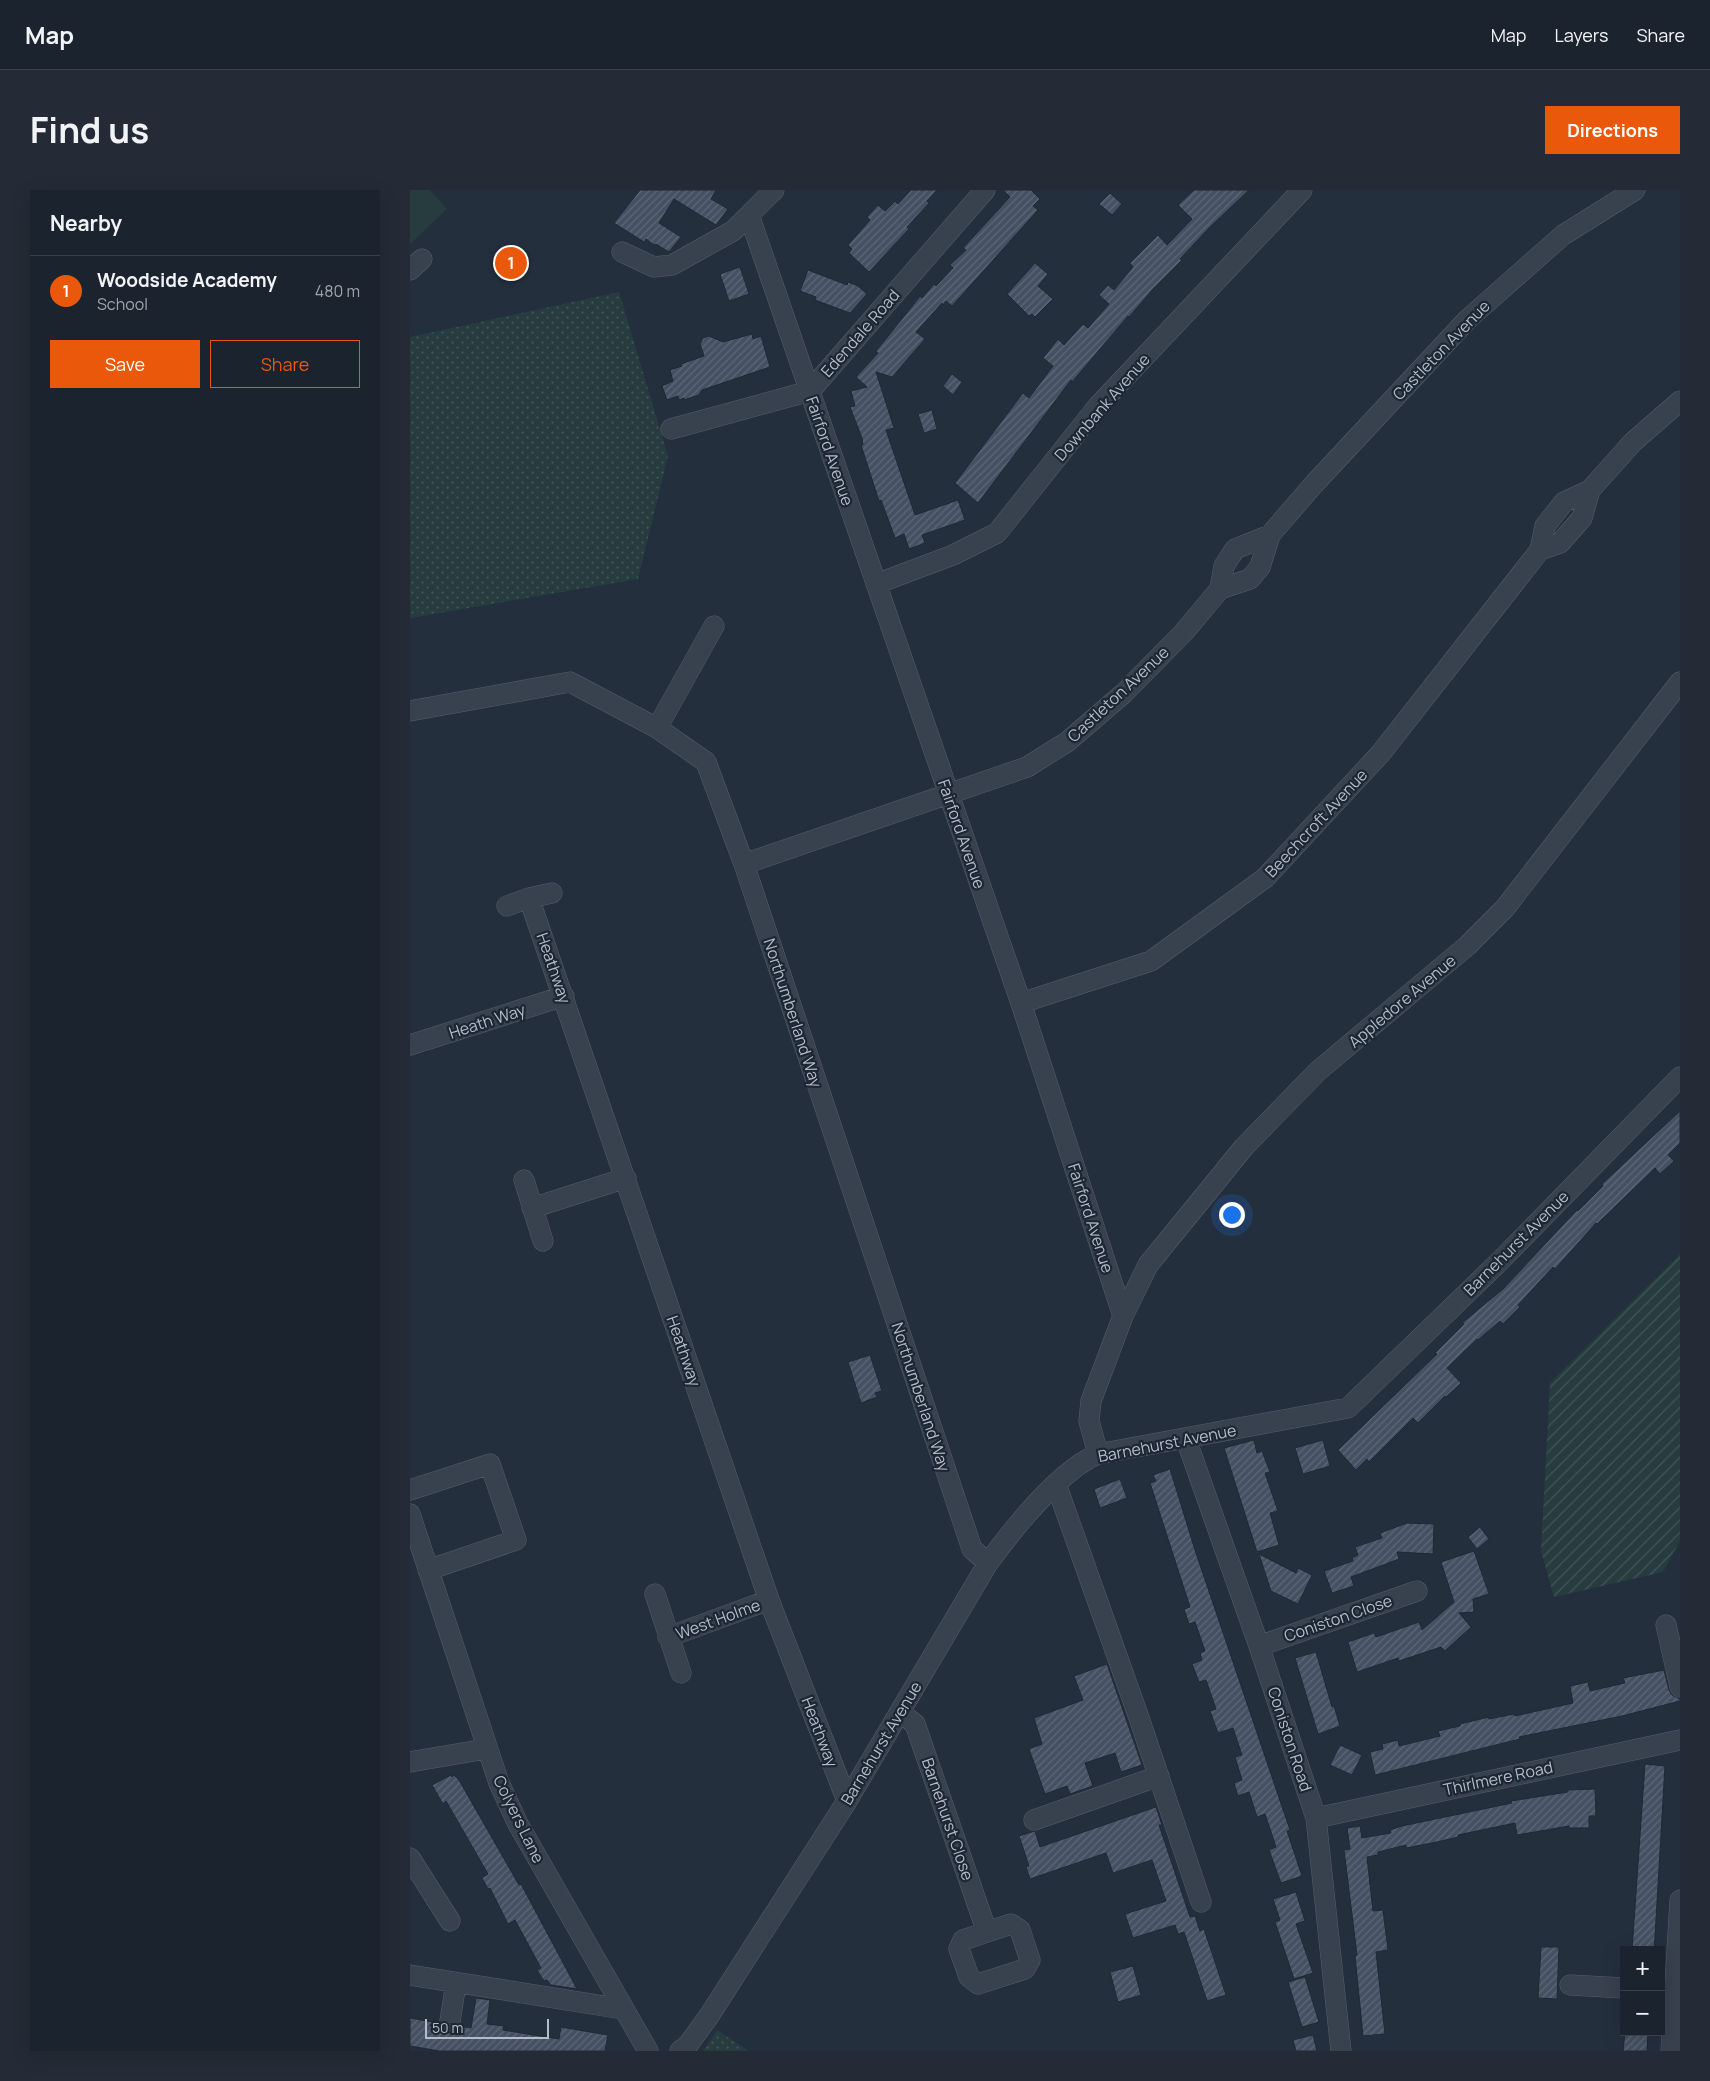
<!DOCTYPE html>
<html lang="en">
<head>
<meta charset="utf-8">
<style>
  body { margin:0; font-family:Manrope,sans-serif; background:#242b36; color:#f1f3f6 }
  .controls { position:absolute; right:15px; bottom:15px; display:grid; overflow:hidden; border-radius:0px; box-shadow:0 5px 20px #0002 }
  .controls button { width:45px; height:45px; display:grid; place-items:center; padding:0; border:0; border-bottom:1px solid #39404a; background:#1b232e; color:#f1f3f6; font:25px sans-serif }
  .scale { position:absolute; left:15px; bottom:12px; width:124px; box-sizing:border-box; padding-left:5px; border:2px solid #b4bcc9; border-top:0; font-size:14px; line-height:18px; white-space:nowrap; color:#b4bcc9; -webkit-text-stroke:4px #1d2633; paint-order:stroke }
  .you { position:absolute; left:821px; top:1024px; width:18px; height:18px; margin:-12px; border:4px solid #fff; border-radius:50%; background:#1a73e8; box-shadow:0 0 0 8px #1a73e833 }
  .badge { display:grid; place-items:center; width:32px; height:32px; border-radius:50%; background:#ea580c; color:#fff; font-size:16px; font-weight:700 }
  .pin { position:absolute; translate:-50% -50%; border:2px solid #fff; box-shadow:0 1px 5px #0006 }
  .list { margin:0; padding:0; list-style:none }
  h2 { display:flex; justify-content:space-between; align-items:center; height:65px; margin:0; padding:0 20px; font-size:21px }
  h2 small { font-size:16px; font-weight:400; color:#a0a4aa }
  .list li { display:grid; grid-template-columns:32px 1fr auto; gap:15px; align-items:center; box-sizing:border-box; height:70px; padding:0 20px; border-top:1px solid #39404a }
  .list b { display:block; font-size:19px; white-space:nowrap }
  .list p { margin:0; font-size:16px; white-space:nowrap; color:#a0a4aa }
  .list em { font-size:16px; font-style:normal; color:#a0a4aa }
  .actions { display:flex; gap:10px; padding:15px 20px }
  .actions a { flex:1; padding:11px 0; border:1px solid #ea580c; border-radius:0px; text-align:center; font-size:18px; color:#ea580c }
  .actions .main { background:#ea580c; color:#fff }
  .map { position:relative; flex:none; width:1270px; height:1861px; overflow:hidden; border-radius:0px }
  header { display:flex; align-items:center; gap:30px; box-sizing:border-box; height:70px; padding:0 25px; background:#1b232e; border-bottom:1px solid #39404a }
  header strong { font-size:24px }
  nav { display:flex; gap:28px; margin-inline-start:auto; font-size:18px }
  .intro { display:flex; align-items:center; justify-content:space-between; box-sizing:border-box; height:120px; padding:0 30px }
  h1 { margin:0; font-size:35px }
  .button { padding:12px 22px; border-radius:0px; background:#ea580c; color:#fff; font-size:18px; font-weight:700 }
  main { display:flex; gap:30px; padding:0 30px }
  aside { flex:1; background:#1b232e; border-radius:0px; box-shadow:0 5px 20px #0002 }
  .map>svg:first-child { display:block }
  .grass { fill:url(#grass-dots) }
  .garden { fill:url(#garden-furrows) }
  .pitch { fill:#263c3f }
  .building { fill:url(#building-hatch); stroke:#1f2835 }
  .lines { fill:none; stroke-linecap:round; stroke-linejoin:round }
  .minor-casing { stroke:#565f6c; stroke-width:21 }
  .minor { stroke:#38414e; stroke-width:20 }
  .labels { text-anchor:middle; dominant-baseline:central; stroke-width:4.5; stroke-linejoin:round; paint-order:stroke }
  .street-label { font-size:16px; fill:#b4bcc9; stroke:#1d2633 }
</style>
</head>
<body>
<header>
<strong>Map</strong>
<nav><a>Map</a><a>Layers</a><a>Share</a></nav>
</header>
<div class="intro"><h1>Find us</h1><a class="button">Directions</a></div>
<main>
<aside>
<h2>Nearby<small></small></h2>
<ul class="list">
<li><span class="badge">1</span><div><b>Woodside Academy</b><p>School</p></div><em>480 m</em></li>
</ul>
<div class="actions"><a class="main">Save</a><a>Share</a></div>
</aside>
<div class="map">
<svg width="1270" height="1861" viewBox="0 0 1270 1861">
  <defs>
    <pattern id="grass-dots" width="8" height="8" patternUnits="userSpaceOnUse" patternTransform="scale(1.25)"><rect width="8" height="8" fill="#263c3f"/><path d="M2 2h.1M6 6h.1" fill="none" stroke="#435659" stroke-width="1.8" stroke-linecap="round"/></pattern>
    <pattern id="garden-furrows" width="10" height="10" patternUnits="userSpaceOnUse" patternTransform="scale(1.25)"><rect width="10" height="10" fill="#263c3f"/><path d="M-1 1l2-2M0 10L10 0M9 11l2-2" fill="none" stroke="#435659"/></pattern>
    <pattern id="building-hatch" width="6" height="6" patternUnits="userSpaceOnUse" patternTransform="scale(1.25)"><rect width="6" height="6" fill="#455162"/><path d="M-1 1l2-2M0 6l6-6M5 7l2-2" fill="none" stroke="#5d6877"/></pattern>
  </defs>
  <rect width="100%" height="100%" fill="#242f3e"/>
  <!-- grass -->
  <path class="grass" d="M209 102 258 266 228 389 0 428V147Z
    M307 1840 339 1861H293Z"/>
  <!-- garden -->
  <path class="garden" d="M1270 1064V1351L1253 1382 1144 1407 1131 1361 1140 1193Z"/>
  <!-- pitch -->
  <path class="pitch" d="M0 0H20L37 19 0 54Z"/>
  <!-- building -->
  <path class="building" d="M230 0H306L301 9 318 19 306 35 264 9 249 33 271 47 259 62 246 54 244 55 236 49 234 52 204 33Z
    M501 0H527L517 11 519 13 497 37 499 39 459 82 439 63 442 59 438 55 460 30 457 27 468 15 475 21 485 11 488 14Z
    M593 0H621L630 9 623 16 628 20 542 116 536 111 533 115 532 113 506 142 515 149 482 187 466 182 484 238 476 240 505 325 548 310 555 330 512 345 515 353 499 359 494 344 485 348 471 310 469 311 451 255H453L452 248 440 217 445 216 441 201 457 197 446 187 468 163 466 161 500 119 510 106 512 108 524 94 526 96 543 78 540 75 556 60 553 58 600 7Z
    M784 0H839L799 38 770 69 772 70 743 99 719 127 718 126 662 192 661 190 568 313 545 293 613 203 619 208 643 176 633 168 648 149 654 155 673 134 678 138 699 114 689 105 698 95 704 100 723 77 720 73 748 45 757 55 782 29 768 15Z
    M700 3 712 14 702 25 689 14Z
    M625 73 638 84 628 96 643 109 625 127 622 124 619 126 597 104Z
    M330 77 339 104 319 111 310 84Z
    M398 80 437 95 438 92 448 96 457 104 440 123 405 110 406 107 390 101Z
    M342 144 343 149 351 146 360 177 292 200 289 205 274 210V208L269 210 268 206 257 210 252 196 263 191 260 180 272 176 271 174 294 166 290 154 293 148 299 146 313 152Z
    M542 184 552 192 543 205 533 196Z
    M522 220 527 239 514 243 508 224Z
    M1270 921V953L1258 965 1264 971 1250 984 1245 978 1187 1034 1186 1033 1145 1079 1143 1077 1108 1115 1110 1117 1093 1134 1090 1131 1068 1150 1067 1149 1037 1178 1051 1193 1036 1207 1035 1206 1008 1233 1003 1228 959 1272 957 1269 946 1280 928 1260 1027 1164 1025 1163 1054 1134 1052 1133 1093 1099 1167 1020 1168 1021 1193 996 1192 994Z
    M460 1165 472 1201 465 1203 467 1207 451 1213 438 1172Z
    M844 1250 847 1263 852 1261 860 1282 855 1283 868 1321 860 1323 869 1355 847 1362 814 1258Z
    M913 1250 920 1276 893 1284 885 1258Z
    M760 1279 785 1360 880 1640 877 1641 892 1686 871 1693 859 1660 866 1657 855 1624 847 1627 839 1602 828 1606 824 1593 832 1590 825 1567 832 1565 823 1538 808 1543 800 1521 806 1519 796 1490 789 1492 782 1474 792 1470 790 1463 795 1461 785 1432 779 1434 774 1419 780 1417 740 1293 746 1291 743 1285Z
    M710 1289 717 1308 690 1318 684 1299Z
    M997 1333 1024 1334 1023 1364 987 1362 989 1369 941 1387 944 1396 922 1403 914 1381 943 1371 942 1368 948 1365 945 1357 972 1348 970 1343Z
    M1070 1337 1079 1349 1067 1359 1058 1347Z
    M1064 1361 1079 1404 1063 1409 1064 1422 1049 1423 1061 1437 1035 1461 1031 1457 989 1471 988 1468 947 1482 938 1452 964 1443 966 1447 1009 1432 1012 1440 1044 1412 1031 1372Z
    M849 1364 886 1383 888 1378 902 1385 888 1414 861 1401Z
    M906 1462 922 1517 924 1516 930 1536 908 1544 885 1468Z
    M697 1474 732 1575 711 1582 705 1563 675 1573 683 1596 660 1604 657 1596 635 1604 619 1559 632 1554 624 1528 673 1510 664 1486Z
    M1254 1480 1259 1500 1262 1505 1270 1509V1511L1212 1526 1109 1547 1110 1549 965 1585 960 1562 973 1559 972 1554 988 1550 989 1556 1030 1546 1028 1541 1050 1536V1534L1079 1527V1529L1104 1524 1105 1526 1163 1513 1160 1496 1178 1492 1180 1501 1215 1493 1213 1488Z
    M930 1555 952 1565 942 1585 920 1575Z
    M1235 1574 1255 1576 1245 1747 1244 1760H1222Z
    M41 1585 42 1587 44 1585 49 1590 109 1695 111 1694 167 1799 141 1795 137 1790 134 1791 127 1780 131 1778 105 1730 98 1734 80 1698 78 1699 72 1688 78 1684 36 1611 33 1614 22 1595Z
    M1185 1599 1186 1626H1179V1638H1159V1636L1107 1645 1105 1633 1048 1645V1647L1027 1652 996 1658V1655L968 1662V1665L957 1667 963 1721 973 1720 978 1760 966 1762 975 1844 953 1846 945 1766 947 1765 934 1660 940 1659 937 1638 950 1636 952 1648 981 1643 980 1640 992 1636 1102 1613 1101 1611 1158 1602V1600Z
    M746 1617 752 1635H749L780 1727 785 1726 790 1741 794 1739 816 1805 797 1811 774 1742 768 1744 765 1735 723 1748 715 1724 756 1711 742 1670 703 1683 696 1663 620 1689 616 1677 619 1676 609 1646 625 1641 630 1657Z
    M886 1702 895 1731 886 1734 903 1783 884 1789 865 1732 870 1730 863 1709Z
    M1131 1757H1149L1147 1809 1128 1808Z
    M723 1776 731 1805 708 1812 700 1782Z
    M895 1787 909 1832 892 1837 878 1792Z
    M66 1808 80 1810 77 1834 94 1836 93 1840 149 1849 151 1837 198 1845 195 1861H29L0 1856V1828L29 1833 32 1840 38 1843 45 1842 50 1836 61 1838Z
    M1215 1842H1238L1237 1861H1213Z
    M903 1845 907 1861H886L883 1850Z"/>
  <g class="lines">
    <!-- minor casing -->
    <g class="minor-casing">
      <path id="minor" d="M339 25 611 813 713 1126 681 1211 679 1231 688 1264
        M212 62 244 77 262 75 323 41 364 0
        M0 80 12 69
        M261 239 400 201 575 0
        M1130 360 1150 353 1172 328 1180 300
        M466 394 543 365 587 343 688 216 892 0
        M810 399 840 389 850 377 860 345 904 294 1058 129 1153 45 1225 0
        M0 521 160 492 247 538 296 572 334 674 562 1359 578 1373
        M247 538 304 436
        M334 674 617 577 657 552 714 503 774 442 810 399 814 376 825 359 860 345
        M142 703 119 708 359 1410 437 1611
        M97 716 119 708
        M611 813 741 771 855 688 971 563 1130 360 1135 336 1154 312 1180 300 1223 252 1270 211
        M0 855 154 806
        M114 990 133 1051
        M122 1018 216 988
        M713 1126 738 1075 834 957 908 881 1057 756 1095 718 1270 492
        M776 1249 849 1456 906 1628 931 1861
        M646 1294 728 1525 791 1712
        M0 1300 80 1274 106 1350 18 1380
        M0 1324 89 1593 108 1634 238 1861
        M245 1404 271 1483
        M1256 1435 1270 1497
        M258 1447 359 1410
        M849 1456 1007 1401
        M490 1522 505 1534 577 1742
        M0 1572 76 1559
        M906 1628 1270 1550
        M624 1630 749 1586
        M0 1668 40 1731
        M601 1734 610 1740 620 1770 615 1779 568 1794 559 1787 549 1759 553 1750Z
        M0 1785 213 1819
        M1160 1795 1214 1798
        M40 1831 46 1793
        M270 1861 278 1855 299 1826 437 1611 578 1373C603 1339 650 1280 688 1264L938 1218 1089 1072 1270 887
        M1261 1861 1270 1710"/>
    </g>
    <!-- minor -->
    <use href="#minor" class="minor"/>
  </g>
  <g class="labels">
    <!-- street labels -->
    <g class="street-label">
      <text transform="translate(450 143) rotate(-49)">Edendale Road</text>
      <text transform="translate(1031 160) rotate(-46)">Castleton Avenue</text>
      <text transform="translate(692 217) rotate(-49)">Downbank Avenue</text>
      <text transform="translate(420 261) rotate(71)">Fairford Avenue</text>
      <text transform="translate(708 504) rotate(-43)">Castleton Avenue</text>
      <text transform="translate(906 633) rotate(-47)">Beechcroft Avenue</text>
      <text transform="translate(552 644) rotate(71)">Fairford Avenue</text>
      <text transform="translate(144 778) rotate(71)">Heathway</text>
      <text transform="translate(992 811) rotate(-40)">Appledore Avenue</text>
      <text transform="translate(383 823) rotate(72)">Northumberland Way</text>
      <text transform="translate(77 831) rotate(-18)">Heath Way</text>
      <text transform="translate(681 1028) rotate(72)">Fairford Avenue</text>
      <text transform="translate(1106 1053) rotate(-45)">Barnehurst Avenue</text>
      <text transform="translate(274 1161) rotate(71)">Heathway</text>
      <text transform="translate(511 1207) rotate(72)">Northumberland Way</text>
      <text transform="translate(757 1253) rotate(-11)">Barnehurst Avenue</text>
      <text transform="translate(928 1428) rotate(-19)">Coniston Close</text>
      <text transform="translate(308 1429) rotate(-20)">West Holme</text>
      <text transform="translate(410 1542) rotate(69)">Heathway</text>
      <text transform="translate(880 1549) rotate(72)">Coniston Road</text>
      <text transform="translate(471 1553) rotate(-59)">Barnehurst Avenue</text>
      <text transform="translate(1088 1588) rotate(-12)">Thirlmere Road</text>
      <text transform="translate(109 1629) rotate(64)">Colyers Lane</text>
      <text transform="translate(538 1629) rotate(71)">Barnehurst Close</text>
    </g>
  </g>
</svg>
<div class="controls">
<button>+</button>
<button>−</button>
</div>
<div class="scale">50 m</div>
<div class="you"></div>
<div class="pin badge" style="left:101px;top:73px">1</div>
</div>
</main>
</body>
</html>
